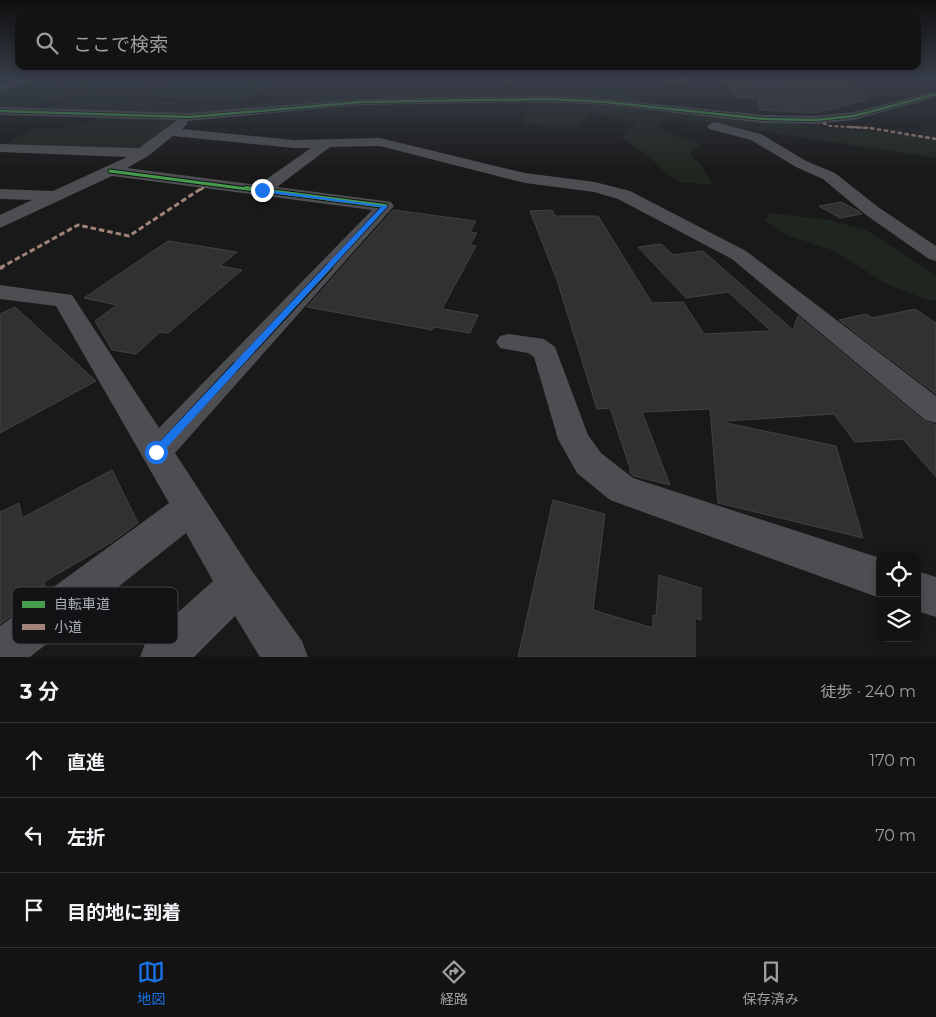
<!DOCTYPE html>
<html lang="ja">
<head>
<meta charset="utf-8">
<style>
  body { margin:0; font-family:Montserrat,"Noto Sans JP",sans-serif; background:#1c1c1c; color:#f1f3f6 }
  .controls { position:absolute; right:15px; bottom:15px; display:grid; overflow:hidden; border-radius:10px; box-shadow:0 2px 8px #0003 }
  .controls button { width:45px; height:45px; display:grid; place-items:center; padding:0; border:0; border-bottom:1px solid #323233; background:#131313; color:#f1f3f6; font:25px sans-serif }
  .stop { position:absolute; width:15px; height:15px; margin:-11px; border:4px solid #1a73e8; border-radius:50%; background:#fff }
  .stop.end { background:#1a73e8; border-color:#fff; box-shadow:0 1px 5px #0008 }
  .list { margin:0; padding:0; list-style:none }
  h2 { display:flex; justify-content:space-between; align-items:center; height:65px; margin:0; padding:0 20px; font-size:21px }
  h2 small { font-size:16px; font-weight:400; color:#9d9ea0 }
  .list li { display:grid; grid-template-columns:32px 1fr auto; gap:15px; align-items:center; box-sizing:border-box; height:75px; padding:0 20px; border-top:1px solid #323233 }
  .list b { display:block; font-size:19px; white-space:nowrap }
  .list em { font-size:16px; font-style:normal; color:#9d9ea0 }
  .icon { flex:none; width:28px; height:28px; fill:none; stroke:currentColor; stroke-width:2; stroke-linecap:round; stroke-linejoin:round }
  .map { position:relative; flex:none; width:936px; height:657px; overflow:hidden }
  .search { position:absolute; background:#131313; box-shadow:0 2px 8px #0003; left:15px; right:15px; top:15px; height:55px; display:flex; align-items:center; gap:12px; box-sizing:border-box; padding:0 18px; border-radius:10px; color:#9d9ea0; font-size:19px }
  .sheet { height:290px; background:#131313 }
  nav { display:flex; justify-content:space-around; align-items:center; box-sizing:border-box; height:70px; border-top:1px solid #323233; background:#131313; font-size:14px; color:#9d9ea0 }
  nav a { display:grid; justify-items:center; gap:2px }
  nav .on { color:#1a73e8 }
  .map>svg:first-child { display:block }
  .green { fill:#1f261f }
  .building { fill:#313131; stroke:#414245 }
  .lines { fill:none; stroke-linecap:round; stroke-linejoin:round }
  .minor { fill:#4d4e52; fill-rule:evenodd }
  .quiet-far3 { stroke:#a18479; stroke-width:2; stroke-dasharray:4 2; stroke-linecap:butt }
  .quiet-far2 { stroke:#a18479; stroke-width:2.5; stroke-dasharray:4.5 2.5; stroke-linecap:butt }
  .quiet-far1 { stroke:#a18479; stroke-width:3; stroke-dasharray:5.5 3; stroke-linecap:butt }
  .quiet { stroke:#a18479; stroke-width:4; stroke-dasharray:8 4; stroke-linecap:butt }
  .cycleway-far4-casing { stroke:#131315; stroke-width:4 }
  .cycleway-far3-casing { stroke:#131315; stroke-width:5 }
  .cycleway-far2-casing { stroke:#131315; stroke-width:6 }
  .cycleway-far1-casing { stroke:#131315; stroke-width:8 }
  .cycleway-casing { stroke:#131315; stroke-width:9 }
  .cycleway-far4 { stroke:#469c4c; stroke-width:2.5 }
  .cycleway-far3 { stroke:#469c4c; stroke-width:3 }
  .cycleway-far2 { stroke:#469c4c; stroke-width:4 }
  .cycleway-far1 { stroke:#469c4c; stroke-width:5 }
  .cycleway { stroke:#469c4c; stroke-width:6 }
  .route { fill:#1a73e8 }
  .key { fill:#131315; stroke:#404247; stroke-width:1 }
  .key-label { font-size:14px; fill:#aab0ba }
</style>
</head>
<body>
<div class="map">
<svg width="936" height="657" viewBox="0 0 936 657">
  <rect width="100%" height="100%" fill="#191919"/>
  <!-- green -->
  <path class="green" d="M47 79H75L39 89 72 91V94L31 108H0V91Z
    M90 79H158L126 91 59 88Z
    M182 79H283L242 103 144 96Z
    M597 90 623 91 644 103 809 126 920 136 917 131 929 125 936 126V158L676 118 663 119 657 124 667 133 701 144 690 154 703 167 712 184 684 183 667 175 652 159 622 137 637 122 591 113 573 128 523 123 530 98H409L195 113 42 110 85 92 136 95 127 100 242 106 360 92 577 95Z
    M103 117 179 120 139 148 4 144 38 128H65L88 124Z
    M770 213 828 220 866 230 936 275V300L929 301 883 282 835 251 784 234 765 221Z"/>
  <!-- building -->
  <path class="building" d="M723 80 785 82 783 80H843L870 99 816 113 759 110 758 98H737Z
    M841 202 860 212 862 214 840 218 819 206Z
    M393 210 476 221 470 232 477 233 470 245 476 246 442 309 478 315 470 333 434 327 432 330 307 307Z
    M552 210 555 216H598L652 303 683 302 704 334 771 331 728 292 686 298 638 247 661 244 673 255 703 251 793 330 798 316 924 421 936 425V477L903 439 855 442 834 414 726 421V423L836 446 863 538 718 503 710 409 642 412 670 485 634 476 630 473V468L610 408 597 409 557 280 530 211Z
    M168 241 237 252 220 266 242 270 168 333 160 332 136 354 112 350 95 321 117 305 84 298Z
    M15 307 96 381 0 433V314Z
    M915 309 936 323V394L839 320 866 314 872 318Z
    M112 470 138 523 112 542 44 582 46 590 0 624V512L19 503 22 518Z
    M553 500 605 514 593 610 653 628V615L656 616 659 575 701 588V620L695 618V657H518Z"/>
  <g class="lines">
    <!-- minor -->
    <path class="minor" d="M21 79H41L0 91V85Z
      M936 91V97L854 120 815 124 765 123 606 105 549 102 361 105 187 121 188 123 182 129 294 140 380 138 525 173 595 182 630 191 746 251 936 396V423L925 420 732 259 618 199 594 192 525 183 380 146 330 147 277 187 385 201 391 202 394 206 175 453 252 571 302 641 308 657H260L235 616 194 657H140L146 641 213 581 186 533 30 657H0V626L169 503 56 306 0 299V285L72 295 159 428 372 210 112 176 0 228V215L32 200 0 199V189L53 191 127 157 0 152V144L139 148 177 120 0 115V107L190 113 361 99 549 96 606 99 765 115 815 116 854 112ZM173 136 294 148H311L258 185 127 168 148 156Z
      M714 122 761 134 806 161 835 173 878 207 936 246V261L929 259 866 215 823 179 796 167 751 140 709 129 707 126Z
      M509 334 544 339 555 347 588 435 601 453 633 478 880 558V598L610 500 577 473 558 439 534 357 528 353 500 348 496 342 500 336Z
      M917 571 936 577V617L917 611Z"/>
    <!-- quiet-far3 -->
    <path class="quiet-far3" d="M663 79 669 82 686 79
      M507 82 508 79
      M823 123 830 126 871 128"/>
    <!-- quiet-far2 -->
    <path class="quiet-far2" d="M849 127 870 128 936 139
      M200 190 210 183"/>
    <!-- quiet-far1 -->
    <path class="quiet-far1" d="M0 268 78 225 129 236 202 188"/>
    <!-- quiet -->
    <path class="quiet" d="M0 268 3 267"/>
    <!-- cycleway-far4 casing -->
    <g class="cycleway-far4-casing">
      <path id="cycleway-far4" d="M0 111 190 117 361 102 549 99 606 102 765 119 815 120 854 116 936 94"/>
    </g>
    <!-- cycleway-far3 casing -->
    <g class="cycleway-far3-casing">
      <path id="cycleway-far3" d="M110 171 255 190"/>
    </g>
    <!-- cycleway-far2 casing -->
    <g class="cycleway-far2-casing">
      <path id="cycleway-far2" d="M246 188 385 206 328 268"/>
    </g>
    <!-- cycleway-far1 casing -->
    <g class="cycleway-far1-casing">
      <path id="cycleway-far1" d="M235 368 329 267"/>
    </g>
    <!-- cycleway casing -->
    <g class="cycleway-casing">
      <path id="cycleway" d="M156 452 236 366"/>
    </g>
    <!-- cycleway-far4 -->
    <use href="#cycleway-far4" class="cycleway-far4"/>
    <!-- cycleway-far3 -->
    <use href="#cycleway-far3" class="cycleway-far3"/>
    <!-- cycleway-far2 -->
    <use href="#cycleway-far2" class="cycleway-far2"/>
    <!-- cycleway-far1 -->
    <use href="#cycleway-far1" class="cycleway-far1"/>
    <!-- cycleway -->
    <use href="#cycleway" class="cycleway"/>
  </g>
  <!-- sky -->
  <linearGradient id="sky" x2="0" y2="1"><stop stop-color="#0e0e0e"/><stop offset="0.46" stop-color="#383e49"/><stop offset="1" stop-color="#383e49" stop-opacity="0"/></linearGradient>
  <rect width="936" height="171" fill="url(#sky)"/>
  <!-- route -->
  <path class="route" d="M260 189 388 206 160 455H153L151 452 153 449 381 207 262 192Z"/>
  <!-- legend -->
  <rect x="12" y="587" width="166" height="57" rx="8" class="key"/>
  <rect x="22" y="601" width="23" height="7" fill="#469c4c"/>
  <rect x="22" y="624" width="23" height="6" fill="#a18479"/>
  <g class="key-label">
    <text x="54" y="609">自転車道</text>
    <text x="54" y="632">小道</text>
  </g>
</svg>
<div class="controls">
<button><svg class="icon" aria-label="locate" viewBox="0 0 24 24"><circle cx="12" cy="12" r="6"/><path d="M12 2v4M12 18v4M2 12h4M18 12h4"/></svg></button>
<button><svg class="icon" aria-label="layers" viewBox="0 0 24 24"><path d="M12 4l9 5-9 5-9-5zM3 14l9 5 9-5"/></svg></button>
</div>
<div class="stop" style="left:156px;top:452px"></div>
<div class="stop end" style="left:262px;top:190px"></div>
<div class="search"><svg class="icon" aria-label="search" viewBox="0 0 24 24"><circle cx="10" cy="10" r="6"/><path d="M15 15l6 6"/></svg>ここで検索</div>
</div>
<section class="sheet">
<h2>3 分<small>徒歩 · 240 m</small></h2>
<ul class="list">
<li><svg class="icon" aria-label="ahead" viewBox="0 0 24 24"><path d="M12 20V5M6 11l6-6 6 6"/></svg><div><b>直進</b></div><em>170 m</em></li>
<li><svg class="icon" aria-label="left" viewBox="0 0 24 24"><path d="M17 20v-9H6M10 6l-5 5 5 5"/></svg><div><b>左折</b></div><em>70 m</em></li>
<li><svg class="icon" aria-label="arrive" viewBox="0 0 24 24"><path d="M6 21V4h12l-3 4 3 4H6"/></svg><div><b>目的地に到着</b></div></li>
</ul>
</section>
<nav>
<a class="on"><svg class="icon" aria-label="map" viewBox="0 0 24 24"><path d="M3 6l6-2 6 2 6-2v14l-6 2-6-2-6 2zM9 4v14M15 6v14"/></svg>地図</a>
<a><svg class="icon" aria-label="directions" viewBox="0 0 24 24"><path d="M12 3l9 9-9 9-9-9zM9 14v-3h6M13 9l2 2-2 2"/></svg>経路</a>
<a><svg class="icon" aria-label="saved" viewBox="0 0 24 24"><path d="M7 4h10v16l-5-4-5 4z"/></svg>保存済み</a>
</nav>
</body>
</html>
